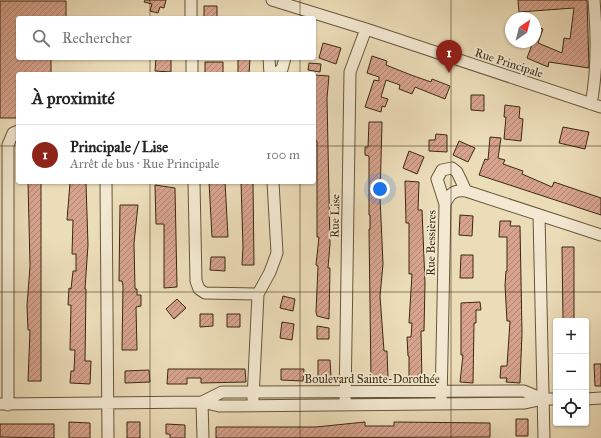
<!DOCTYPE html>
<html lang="fr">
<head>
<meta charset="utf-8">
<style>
  body { margin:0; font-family:"IM FELL Great Primer",serif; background:#f6f6f6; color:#222 }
  .controls { position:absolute; right:12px; bottom:12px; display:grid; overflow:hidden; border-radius:4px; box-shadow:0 1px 3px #0004 }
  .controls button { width:36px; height:36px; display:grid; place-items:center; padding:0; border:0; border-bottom:1px solid #e0e0e0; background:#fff; color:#222; font:20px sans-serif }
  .compass { position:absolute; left:505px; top:12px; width:36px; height:36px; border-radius:50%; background:#fff; box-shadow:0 1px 3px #0004; rotate:35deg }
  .you { position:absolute; left:380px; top:189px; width:14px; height:14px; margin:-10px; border:3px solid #fff; border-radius:50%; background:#1a73e8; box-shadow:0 0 0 6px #1a73e833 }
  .badge { display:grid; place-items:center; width:26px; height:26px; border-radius:50%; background:#8f2418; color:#fff; font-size:13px; font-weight:700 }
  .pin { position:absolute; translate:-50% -33px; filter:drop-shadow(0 1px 2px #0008) }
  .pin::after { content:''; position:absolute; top:21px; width:14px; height:12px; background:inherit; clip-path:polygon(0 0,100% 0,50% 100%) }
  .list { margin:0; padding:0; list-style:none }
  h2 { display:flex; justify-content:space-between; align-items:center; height:52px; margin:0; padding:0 16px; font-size:17px }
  h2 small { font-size:13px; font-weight:400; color:#767676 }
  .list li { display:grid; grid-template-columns:26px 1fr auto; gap:12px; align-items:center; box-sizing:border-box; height:60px; padding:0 16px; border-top:1px solid #e0e0e0 }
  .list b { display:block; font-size:15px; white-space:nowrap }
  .list p { margin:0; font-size:13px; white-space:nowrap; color:#767676 }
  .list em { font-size:13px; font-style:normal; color:#767676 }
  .icon { flex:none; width:22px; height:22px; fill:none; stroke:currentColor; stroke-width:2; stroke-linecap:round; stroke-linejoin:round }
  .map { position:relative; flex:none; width:601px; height:438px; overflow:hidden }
  .search { position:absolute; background:#fff; box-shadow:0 1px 3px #0004; left:16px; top:16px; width:300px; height:44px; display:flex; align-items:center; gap:10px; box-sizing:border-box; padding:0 14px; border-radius:4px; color:#767676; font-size:15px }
  .panel { position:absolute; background:#fff; box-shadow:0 1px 3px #0004; left:16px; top:72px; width:300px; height:112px; border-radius:4px }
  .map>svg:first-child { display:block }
  .building { fill:url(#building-hatch); stroke:#3b290e }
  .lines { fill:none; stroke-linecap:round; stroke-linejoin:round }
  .minor-casing { stroke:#675639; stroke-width:13 }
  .minor { stroke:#f3e9d2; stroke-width:11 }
  .grid { fill:none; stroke:#3b290e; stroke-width:1; stroke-opacity:0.55 }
  .labels { text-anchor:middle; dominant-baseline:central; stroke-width:3.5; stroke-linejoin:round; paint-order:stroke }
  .street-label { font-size:12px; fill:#3b290e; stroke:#f3e9d2 }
</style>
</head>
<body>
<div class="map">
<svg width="601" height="438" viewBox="0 0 601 438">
  <defs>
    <pattern id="building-hatch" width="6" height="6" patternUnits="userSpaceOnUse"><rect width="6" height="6" fill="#d7a38e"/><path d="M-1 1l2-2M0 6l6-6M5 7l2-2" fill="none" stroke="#b08572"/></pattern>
  </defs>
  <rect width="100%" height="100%" fill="#ecddb9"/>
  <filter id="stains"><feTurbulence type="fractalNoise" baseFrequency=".005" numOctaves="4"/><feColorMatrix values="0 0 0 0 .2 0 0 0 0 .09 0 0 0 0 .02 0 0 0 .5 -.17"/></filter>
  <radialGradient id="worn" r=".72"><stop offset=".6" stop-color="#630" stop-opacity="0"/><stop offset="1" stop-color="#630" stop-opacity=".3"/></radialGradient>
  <!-- building -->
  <path class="building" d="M145 0H166L164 8 160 7 158 13 150 11 152 4 144 2Z
    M518 0H587L589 68 549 62 548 67 527 58 533 42H535V26L543 29 538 43 562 53 564 38 570 39 574 8 519 12Z
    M0 1H66V18H18V58H51V74H18V118H0Z
    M204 6H217V18H204Z
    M323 43 341 48 336 64 319 58Z
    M372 56 387 61 386 65 411 75 431 82 432 79 450 86 445 99 415 87 412 94 399 89 400 85 386 80 381 97 388 99 385 107 382 106 381 112 365 107 374 80 379 81V77L367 73Z
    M156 58H171V72L155 71Z
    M238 58 250 59 249 74H238Z
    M205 62H223V74H205Z
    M309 63 321 64 320 72 308 70Z
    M315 75 329 76 327 98 330 244 328 268H330L329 319 317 316 316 312 318 266 316 265 319 237H317V141H315L314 120Z
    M471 95H484V111L471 110Z
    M505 105 520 107 519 118 523 119 521 141 504 139 506 117H504Z
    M369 122H382L380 197 383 264 380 296 384 351H387L388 378 371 379 369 229H370V215H369V156L365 155V147H368Z
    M563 127 589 132 585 149 559 143Z
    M436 134 447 135V152L429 151V140H435Z
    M490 137 501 138 498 158 505 160 503 164 523 171 522 174 552 187 554 182 601 198V215L479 175 485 159 488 160Z
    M459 141 475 148 468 162 453 155Z
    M409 151 424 157 417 174 403 168Z
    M405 181 419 182 418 210H422L425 283 424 331H421L422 383H409V356H408L407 337H411L412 323H409L412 274H409V223H406Z
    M28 182H41V381H28L30 330H28L27 306 30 266Z
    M209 182H225L228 237H212Z
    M241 182H253L254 265H242L243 247Z
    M70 183H86L88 245 85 289H86L85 361H91L90 384 70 383 71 371H74L75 350H70L71 305H68L69 288 71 289 73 271H76V254H72L73 220H67Z
    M155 185 175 188 177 287 164 288V224H156Z
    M120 205H138L134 243 135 289H137V295H141V306L136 307 137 350H122L123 286 122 281H119Z
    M460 215 473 216 472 236 459 235Z
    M500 221H511L510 226H520L522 333 520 383 506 382 507 378H500L501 366H507L510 321H507L505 285 506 271H507V237H499Z
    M562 247H574V321H563Z
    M461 255H473V278H460Z
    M211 257H225V271L210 270Z
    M283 296 295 299 293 311 280 308Z
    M177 299 186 308 174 319 166 309Z
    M480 302 481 310H476V323H474L473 383 460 382 463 355H461V303Z
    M200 314H213V326L200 327Z
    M227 314H240V327H227Z
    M282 322 294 324 292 340 280 338Z
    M317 326 329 328V339H317Z
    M318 360H330L331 377H318Z
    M594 364H601V386H595Z
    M168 369H245L246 382 201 383V378H187V384H167Z
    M281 369H304L303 381 281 380Z
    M149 370 150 382 125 383V371Z
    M516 419H528V436H516Z
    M69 422 90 423V438H69Z
    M127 422H140V438H127Z
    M365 422V426H394V422L490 423V437L216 438V427H316Z
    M0 424H54V438L0 437Z
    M166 424 185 425V438H170V434H166Z"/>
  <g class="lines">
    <!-- minor casing -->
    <g class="minor-casing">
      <path id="minor" d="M191 0V18
        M272 0 366 29 601 107
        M192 58V74
        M269 58 270 74
        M275 74 282 69 285 58
        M591 104C598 69 597 35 594 0
        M106 182 108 438
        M194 182 196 281 199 289 205 293 258 294
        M445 204 437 179 442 170 452 168 457 172 466 191
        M539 215 544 438
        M253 399 258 294 270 272 277 253 273 182
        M586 399 601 398
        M202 402 222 392 524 391 543 399
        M202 402 203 438
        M0 404 202 402 219 406 525 403 543 399H556
        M441 404 445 204C450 193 454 190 466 191L601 235
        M8 405V145L13 133 18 131
        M345 405 350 72 366 29"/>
    </g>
    <!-- minor -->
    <use href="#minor" class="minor"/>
  </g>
  <!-- grid -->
  <path class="grid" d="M150 0V18M300 0V18M451 0V438M150 58V74M300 58V74M0 146H18M314 146H601M150 182V438M300 182V438M0 292H601"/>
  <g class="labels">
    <!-- street labels -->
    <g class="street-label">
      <text transform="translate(509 63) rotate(18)">Rue Principale</text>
      <text transform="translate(335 216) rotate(-89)">Rue Lise</text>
      <text transform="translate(431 243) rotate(-89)">Rue Bessières</text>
      <text x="372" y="379">Boulevard Sainte-Dorothée</text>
    </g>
  </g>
  <rect width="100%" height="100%" filter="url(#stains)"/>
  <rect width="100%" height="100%" fill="url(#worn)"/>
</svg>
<div class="controls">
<button>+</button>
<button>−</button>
<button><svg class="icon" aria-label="locate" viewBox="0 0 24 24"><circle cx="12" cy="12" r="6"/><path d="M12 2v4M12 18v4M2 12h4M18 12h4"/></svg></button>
</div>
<svg class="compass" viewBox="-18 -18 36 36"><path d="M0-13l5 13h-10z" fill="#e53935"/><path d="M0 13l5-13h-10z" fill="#767676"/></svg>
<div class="you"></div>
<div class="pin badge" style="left:449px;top:73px">1</div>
<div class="search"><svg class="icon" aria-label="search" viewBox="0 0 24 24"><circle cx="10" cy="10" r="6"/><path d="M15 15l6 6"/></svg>Rechercher</div>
<section class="panel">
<h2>À proximité<small></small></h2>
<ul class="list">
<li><span class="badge">1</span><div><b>Principale / Lise</b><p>Arrêt de bus · Rue Principale</p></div><em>100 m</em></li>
</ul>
</section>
</div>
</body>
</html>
